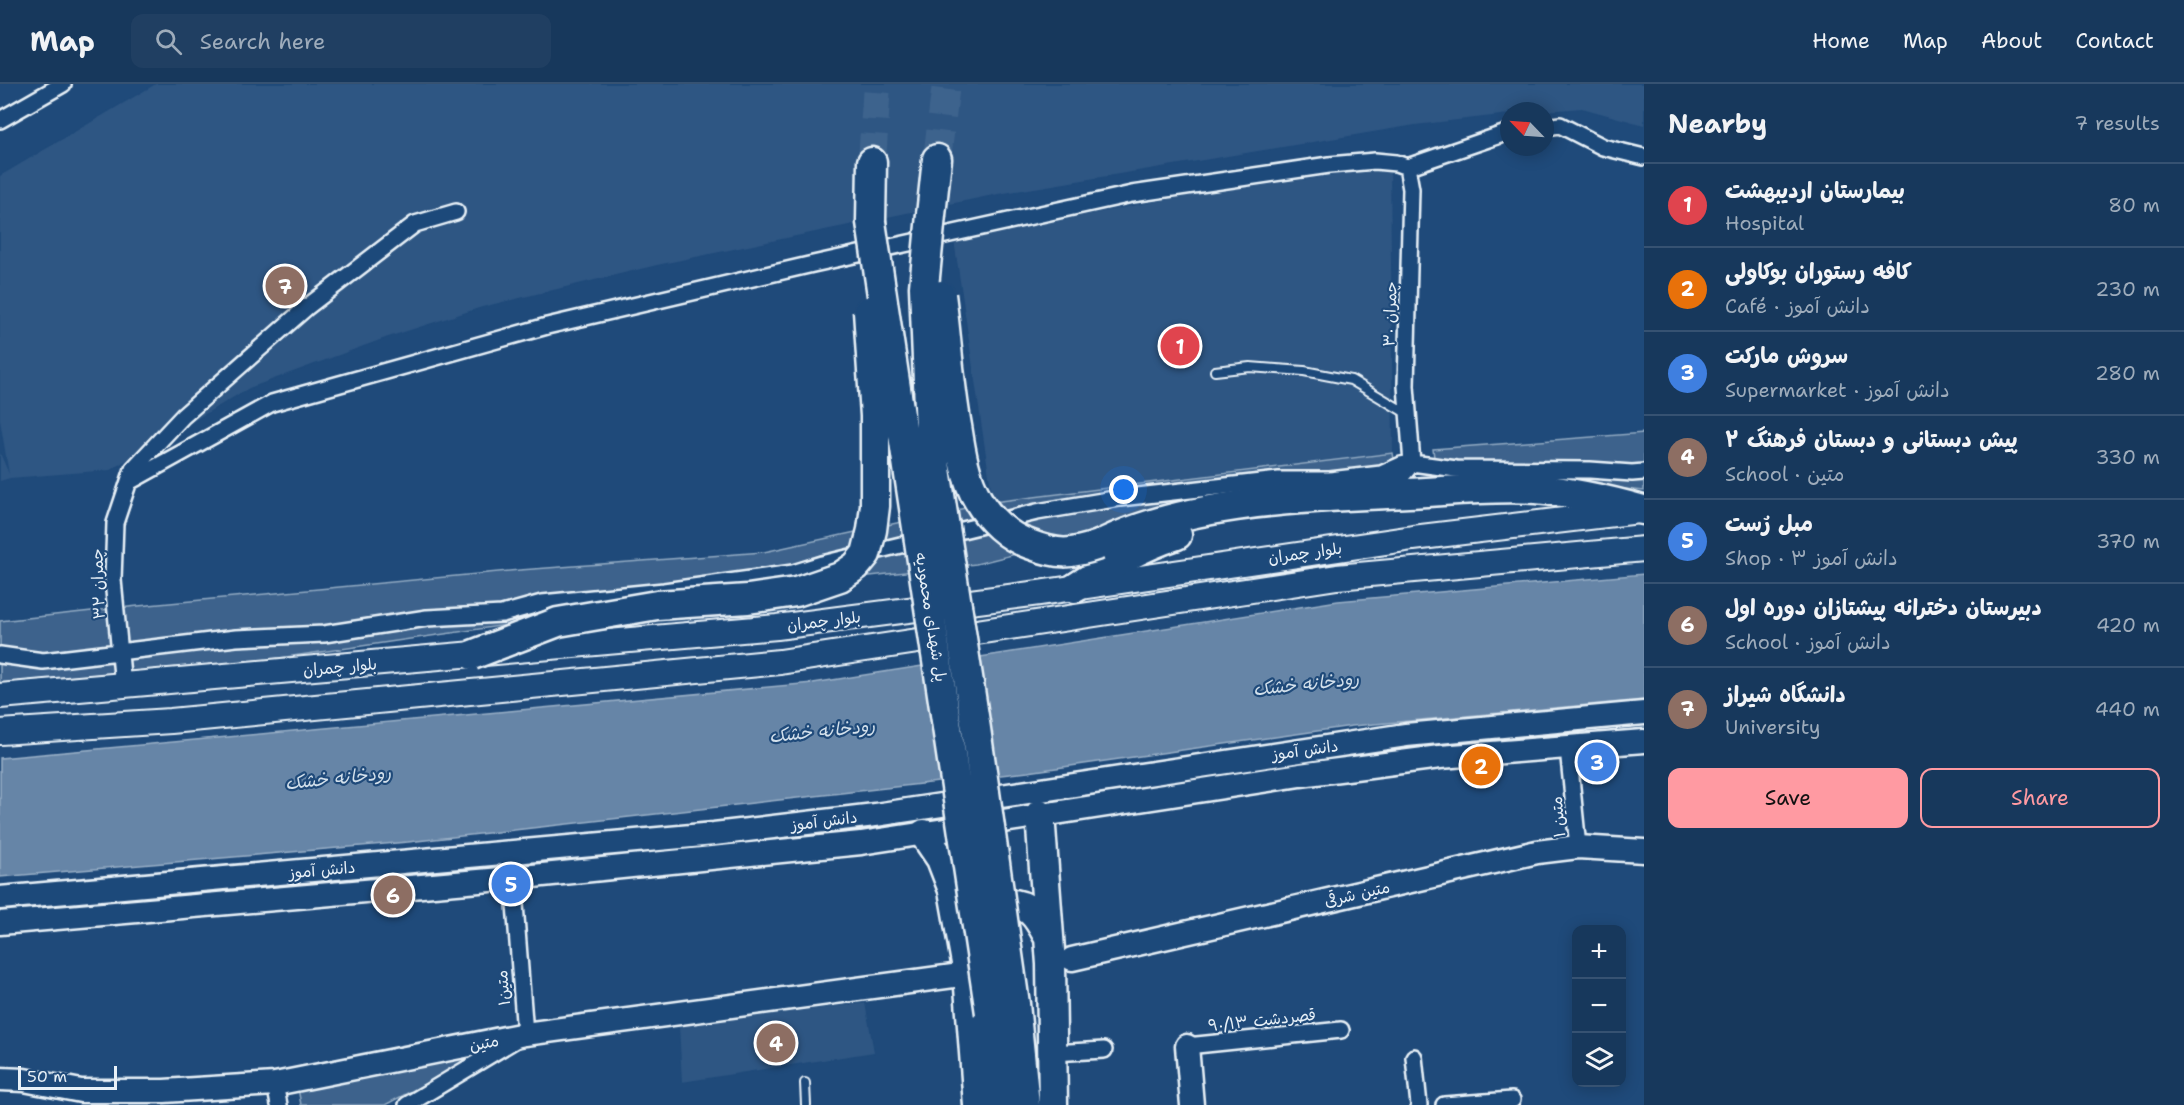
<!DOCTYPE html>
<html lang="en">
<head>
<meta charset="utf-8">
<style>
  body { margin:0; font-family:"Shantell Sans","Playpen Sans Arabic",sans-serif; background:#203f62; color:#f1f3f6 }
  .controls { position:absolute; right:18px; bottom:18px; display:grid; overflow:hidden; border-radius:12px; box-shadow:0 3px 15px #0003 }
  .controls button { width:54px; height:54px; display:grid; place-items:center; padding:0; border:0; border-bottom:2px solid #365272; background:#17385c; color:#f1f3f6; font:30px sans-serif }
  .compass { position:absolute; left:1500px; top:18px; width:54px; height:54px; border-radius:50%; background:#17385c; box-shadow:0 3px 15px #0003; rotate:295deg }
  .scale { position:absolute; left:18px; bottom:15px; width:99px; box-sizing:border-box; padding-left:6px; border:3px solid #e8f1f8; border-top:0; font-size:16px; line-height:21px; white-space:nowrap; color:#e8f1f8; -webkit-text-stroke:4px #1f4a7a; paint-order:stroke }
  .you { position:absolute; left:1124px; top:406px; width:21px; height:21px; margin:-15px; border:4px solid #fff; border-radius:50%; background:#1a73e8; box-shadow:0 0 0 9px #1a73e833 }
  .badge { display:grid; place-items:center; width:39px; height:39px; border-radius:50%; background:#ff9aa2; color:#fff; font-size:20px; font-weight:700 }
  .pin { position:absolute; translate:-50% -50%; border:3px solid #fff; box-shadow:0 2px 6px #0006 }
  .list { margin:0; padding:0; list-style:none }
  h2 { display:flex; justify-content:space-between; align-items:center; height:78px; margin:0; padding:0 24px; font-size:26px }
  h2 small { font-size:20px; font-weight:400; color:#9eacbb }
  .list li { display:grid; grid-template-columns:39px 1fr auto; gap:18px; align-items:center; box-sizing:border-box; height:84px; padding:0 24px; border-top:2px solid #365272 }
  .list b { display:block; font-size:22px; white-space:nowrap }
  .list p { margin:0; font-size:20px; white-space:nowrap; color:#9eacbb }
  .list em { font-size:20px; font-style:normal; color:#9eacbb }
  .actions { display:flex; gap:12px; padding:18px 24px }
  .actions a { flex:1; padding:14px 0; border:2px solid #ff9aa2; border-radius:12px; text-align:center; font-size:21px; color:#ff9aa2 }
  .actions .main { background:#ff9aa2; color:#111 }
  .icon { flex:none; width:33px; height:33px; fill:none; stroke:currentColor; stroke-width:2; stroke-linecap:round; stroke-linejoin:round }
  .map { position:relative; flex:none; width:1644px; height:1021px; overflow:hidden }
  header { display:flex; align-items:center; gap:36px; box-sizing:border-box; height:84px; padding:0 30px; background:#17385c; border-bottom:2px solid #365272 }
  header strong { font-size:28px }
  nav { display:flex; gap:33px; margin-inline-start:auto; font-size:21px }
  .search { width:420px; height:54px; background:#203f62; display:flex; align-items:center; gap:15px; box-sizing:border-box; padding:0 21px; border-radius:12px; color:#9eacbb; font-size:22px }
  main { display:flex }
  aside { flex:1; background:#17385c }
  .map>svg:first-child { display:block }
  .built { fill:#2e5683 }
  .green { fill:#3c628c; stroke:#92aac2; stroke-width:1.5 }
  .water { fill:#6685a7; stroke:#9ab0c7; stroke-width:1.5 }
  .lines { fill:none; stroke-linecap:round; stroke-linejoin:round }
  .highway-tunnel { stroke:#3d638d; stroke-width:28; stroke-dasharray:28 14; stroke-linecap:butt }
  .lane-casing { stroke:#e8f1f8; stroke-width:12 }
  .street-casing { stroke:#e8f1f8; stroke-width:20 }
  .secondary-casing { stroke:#e8f1f8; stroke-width:27 }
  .primary-casing { stroke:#e8f1f8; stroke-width:28 }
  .highway-casing { stroke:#e8f1f8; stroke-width:33 }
  .lane { stroke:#1f4a7a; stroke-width:8 }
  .street { stroke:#1f4a7a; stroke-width:15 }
  .secondary { stroke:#1f4a7a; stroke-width:22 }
  .primary { stroke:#1f4a7a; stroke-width:24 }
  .highway { stroke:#1f4a7a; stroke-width:28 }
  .highway-bridge-casing { stroke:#e8f1f8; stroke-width:33; stroke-linecap:butt }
  .highway-bridge { stroke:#1f4a7a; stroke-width:28 }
  .labels { text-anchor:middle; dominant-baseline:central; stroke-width:4.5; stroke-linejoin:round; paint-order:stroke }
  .street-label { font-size:16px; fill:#e8f1f8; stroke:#1f4a7a }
  .water-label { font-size:18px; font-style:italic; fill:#d4e1ec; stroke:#1f4a7a }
</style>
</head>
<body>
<header>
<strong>Map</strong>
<div class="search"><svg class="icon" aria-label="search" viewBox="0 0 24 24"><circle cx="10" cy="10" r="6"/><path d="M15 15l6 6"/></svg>Search here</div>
<nav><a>Home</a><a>Map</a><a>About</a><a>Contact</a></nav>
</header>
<main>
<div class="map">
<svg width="1644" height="1021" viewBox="0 0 1644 1021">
  <rect width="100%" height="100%" fill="#1f4a7a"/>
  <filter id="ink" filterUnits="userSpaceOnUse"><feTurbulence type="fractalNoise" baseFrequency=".0167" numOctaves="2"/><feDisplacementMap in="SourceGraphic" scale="12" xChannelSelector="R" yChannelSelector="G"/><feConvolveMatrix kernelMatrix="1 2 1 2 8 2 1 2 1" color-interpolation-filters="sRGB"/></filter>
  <g filter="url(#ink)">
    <!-- built -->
    <path class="built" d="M156 0H1644V41L1582 24 1545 27H1509V30L1415 41 998 110 657 181 482 223 388 253 249 304 110 386 10 394 0 397V369L9 390 0 336V92Z
      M1390 83 1393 369 993 418 954 156 1173 114Z
      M865 919 874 968 682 998 679 941Z"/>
    <!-- green -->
    <path class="green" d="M1644 349V407L1539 396H1451L1436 389 1433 365Z
      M1393 369 1396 389 1088 452 976 480 755 505 272 575 0 599V537L138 522 520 486 764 468 993 418Z
      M499 961 385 1021H301L298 1004Z"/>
    <!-- water -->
    <path class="water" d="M1644 490V616L1352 642 1028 688 408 758 0 793V674L813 599 1338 517Z"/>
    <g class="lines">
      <!-- highway-tunnel -->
      <path class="highway-tunnel" d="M937 75 946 0
        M872 78 877 0"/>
      <!-- lane casing -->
      <g class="lane-casing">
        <path id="lane" d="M1215 287 1250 283 1304 287 1351 296 1408 330
          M805 999 806 1021"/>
      </g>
      <!-- street casing -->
      <g class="street-casing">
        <path id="street" d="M0 36 63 0
          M1545 43 1560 41 1603 63 1644 73
          M1407 83 1411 105 1406 302 1412 379
          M129 398 272 319 547 242 813 180 1132 110 1329 81 1375 77 1396 79 1407 83 1509 48
          M1380 402C1396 399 1404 391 1412 379
          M0 571 43 577 236 554 324 550 427 534 502 530 542 519 664 507 793 489 822 480 1037 428 1120 414 1279 396H1330L1381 390 1401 381 1412 379 1456 385 1590 386 1632 389 1644 388
          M123 602 113 496 115 439 133 385 183 332 307 223 415 140 456 128
          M1568 664 1578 763
          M1187 962 1341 946
          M1053 969 1104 966
          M1414 973 1419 1021
          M275 1000 279 1021
          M407 1021 525 950 513 794
          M1444 1021 1512 1016"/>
      </g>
      <!-- secondary casing -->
      <g class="secondary-casing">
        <path id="secondary" d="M0 814 714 750 875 731 1406 651 1644 629
          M0 839 513 794 861 759 1300 691 1440 673 1644 657
          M1072 875 1537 768 1578 763 1644 767
          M1187 962 1192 1021
          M0 995 24 996 81 1007H164L275 1000 525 950 968 890"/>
      </g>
      <!-- primary casing -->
      <g class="primary-casing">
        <path id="primary" d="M0 612 777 543 1039 509 1413 454 1639 427
          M0 648 171 637 780 578 1337 493 1644 465"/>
      </g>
      <!-- highway casing -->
      <g class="highway-casing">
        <path id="highway" d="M931 131 937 75
          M871 138 872 78
          M1099 461C1188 416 1309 414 1408 409 1450 407 1493 402 1536 405 1572 408 1608 416 1643 426
          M1075 504C1108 482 1140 463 1177 451
          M1040 730 1051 880 1053 1021
          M924 750 941 775 953 806 968 890 978 1021
          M980 833C987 825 993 821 1004 820 1031 818 1038 834 1049 854
          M1015 920 1025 1021
          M990 929 1000 1021"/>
      </g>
      <!-- lane -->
      <use href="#lane" class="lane"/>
      <!-- street -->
      <use href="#street" class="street"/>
      <!-- secondary -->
      <use href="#secondary" class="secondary"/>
      <!-- primary -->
      <use href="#primary" class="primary"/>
      <!-- highway -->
      <use href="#highway" class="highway"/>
      <!-- highway-bridge casing -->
      <g class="highway-bridge-casing">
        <path id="highway-bridge" d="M931 131 924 203 930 346 976 645 1015 920
          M871 138 990 929
          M941 211C947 255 949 299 957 342 961 368 965 394 978 416 989 435 1008 453 1029 460 1058 471 1070 471 1099 461
          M472 571 558 538 657 521 748 515 796 508 840 493 856 482 866 470 872 446 875 422V332L868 227"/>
      </g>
      <!-- highway-bridge -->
      <use href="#highway-bridge" class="highway-bridge"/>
    </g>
  </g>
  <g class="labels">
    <!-- street labels -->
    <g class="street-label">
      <text transform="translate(1390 230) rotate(-88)">۳۰ چمران</text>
      <text transform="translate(1305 469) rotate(-8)">بلوار چمران</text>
      <text transform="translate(98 500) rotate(-92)">۳۲ چمران</text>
      <text transform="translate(931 533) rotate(81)">پل شهدای محمودیه</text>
      <text transform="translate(824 537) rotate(-7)">بلوار چمران</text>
      <text transform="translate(340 583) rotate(-5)">بلوار چمران</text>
      <text transform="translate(1305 666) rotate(-8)">دانش آموز</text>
      <text transform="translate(1558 733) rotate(-95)">متین ۱</text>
      <text transform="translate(824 737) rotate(-7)">دانش آموز</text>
      <text transform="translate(322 786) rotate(-5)">دانش آموز</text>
      <text transform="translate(1357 810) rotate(-13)">متین شرقی</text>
      <text transform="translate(503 904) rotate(-95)">متین۱</text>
      <text transform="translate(1262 936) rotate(-6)">۹۰/۱۳ قصردشت</text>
      <text transform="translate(484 959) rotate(-11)">متین</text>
    </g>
    <!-- water labels -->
    <g class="water-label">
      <text transform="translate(1306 600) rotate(-6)">رودخانه خشک</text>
      <text transform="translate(822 647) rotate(-6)">رودخانه خشک</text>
      <text transform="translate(338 694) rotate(-6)">رودخانه خشک</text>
    </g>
  </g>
</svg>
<div class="controls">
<button>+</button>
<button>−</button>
<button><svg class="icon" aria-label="layers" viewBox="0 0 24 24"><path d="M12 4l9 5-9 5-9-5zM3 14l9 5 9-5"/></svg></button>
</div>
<svg class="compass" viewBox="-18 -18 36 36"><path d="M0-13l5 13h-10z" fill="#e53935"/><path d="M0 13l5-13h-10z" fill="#9eacbb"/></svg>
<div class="scale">50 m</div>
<div class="you"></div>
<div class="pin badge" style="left:1180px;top:262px;background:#e0444e">1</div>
<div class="pin badge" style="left:1481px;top:682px;background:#e8710a">2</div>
<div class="pin badge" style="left:1597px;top:678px;background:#3f7fe0">3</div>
<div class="pin badge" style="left:776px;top:959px;background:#8d6e63">4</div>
<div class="pin badge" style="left:511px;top:800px;background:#3f7fe0">5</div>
<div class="pin badge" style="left:393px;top:811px;background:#8d6e63">6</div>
<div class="pin badge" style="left:285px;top:202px;background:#8d6e63">7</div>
</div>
<aside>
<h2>Nearby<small>7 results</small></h2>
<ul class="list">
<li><span class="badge" style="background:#e0444e">1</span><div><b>بیمارستان اردیبهشت</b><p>Hospital</p></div><em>80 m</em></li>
<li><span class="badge" style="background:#e8710a">2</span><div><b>کافه رستوران بوکاولی</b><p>Café · دانش آموز</p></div><em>230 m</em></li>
<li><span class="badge" style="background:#3f7fe0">3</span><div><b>سروش مارکت</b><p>Supermarket · دانش آموز</p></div><em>280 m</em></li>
<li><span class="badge" style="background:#8d6e63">4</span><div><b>پیش دبستانی و دبستان فرهنگ ۲</b><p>School · متین</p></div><em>330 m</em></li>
<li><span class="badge" style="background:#3f7fe0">5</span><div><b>مبل رُست</b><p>Shop · ۳ دانش آموز</p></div><em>370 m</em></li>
<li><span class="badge" style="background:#8d6e63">6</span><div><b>دبیرستان دخترانه پیشتازان دوره اول</b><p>School · دانش آموز</p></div><em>420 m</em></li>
<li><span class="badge" style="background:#8d6e63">7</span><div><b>دانشگاه شیراز</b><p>University</p></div><em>440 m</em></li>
</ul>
<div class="actions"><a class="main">Save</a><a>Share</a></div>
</aside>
</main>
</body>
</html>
